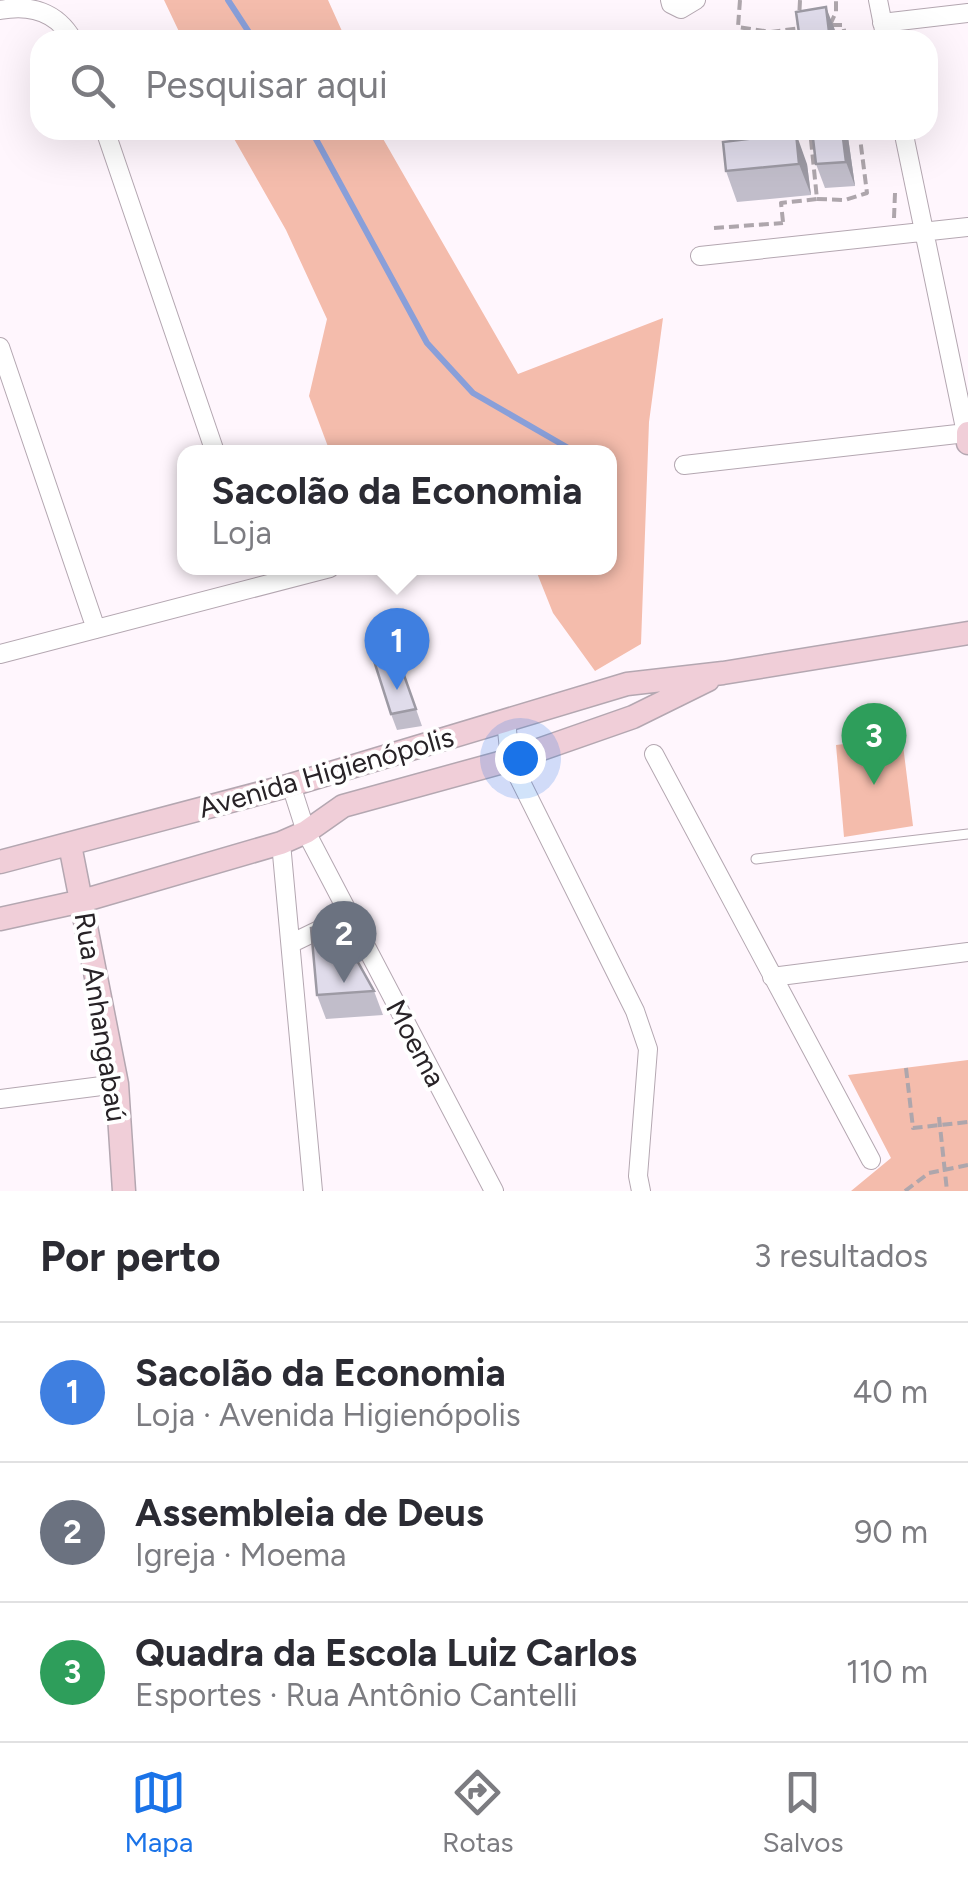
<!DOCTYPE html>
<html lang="pt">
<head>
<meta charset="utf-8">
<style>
  body { margin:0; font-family:Figtree,sans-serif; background:#f2f2f3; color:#2b2b33 }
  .you { position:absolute; left:520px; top:758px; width:35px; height:35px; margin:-25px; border:8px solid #fff; border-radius:50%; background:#1a73e8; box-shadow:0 0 0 15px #1a73e833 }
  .badge { display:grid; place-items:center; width:65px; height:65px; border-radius:50%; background:#1a73e8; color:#fff; font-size:32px; font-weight:700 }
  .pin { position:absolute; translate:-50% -82px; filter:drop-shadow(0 2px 5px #0008) }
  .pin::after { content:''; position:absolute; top:52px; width:35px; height:30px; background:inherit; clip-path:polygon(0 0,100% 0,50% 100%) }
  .popup { position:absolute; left:177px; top:445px; width:440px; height:130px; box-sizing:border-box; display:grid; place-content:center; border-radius:20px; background:#fff; filter:drop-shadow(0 2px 8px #0005); font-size:32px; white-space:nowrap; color:#7c7c81 }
  .popup b { font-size:38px; color:#2b2b33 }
  .popup::after { content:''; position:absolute; left:50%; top:100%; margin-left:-20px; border:20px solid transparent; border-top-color:#fff }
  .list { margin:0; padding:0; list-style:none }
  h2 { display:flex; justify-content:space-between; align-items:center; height:130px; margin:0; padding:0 40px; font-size:42px }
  h2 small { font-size:32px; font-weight:400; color:#7c7c81 }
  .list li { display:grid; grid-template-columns:65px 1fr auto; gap:30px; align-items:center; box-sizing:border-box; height:140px; padding:0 40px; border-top:2px solid #e1e1e2 }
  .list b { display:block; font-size:38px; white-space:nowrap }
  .list p { margin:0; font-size:32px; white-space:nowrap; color:#7c7c81 }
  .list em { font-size:32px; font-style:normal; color:#7c7c81 }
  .icon { flex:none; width:55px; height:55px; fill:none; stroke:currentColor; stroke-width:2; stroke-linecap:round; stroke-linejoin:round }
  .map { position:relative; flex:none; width:968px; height:1191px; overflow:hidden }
  .search { position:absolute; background:#fff; box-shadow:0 10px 40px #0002; left:30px; right:30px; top:30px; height:110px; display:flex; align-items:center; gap:25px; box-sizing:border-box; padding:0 35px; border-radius:30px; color:#7c7c81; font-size:38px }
  .sheet { height:550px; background:#fff }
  nav { display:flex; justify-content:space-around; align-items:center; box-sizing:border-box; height:140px; border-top:2px solid #e1e1e2; background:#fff; font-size:28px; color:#7c7c81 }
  nav a { display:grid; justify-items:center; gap:5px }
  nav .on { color:#1a73e8 }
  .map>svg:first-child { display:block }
  .green { fill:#f4bcac }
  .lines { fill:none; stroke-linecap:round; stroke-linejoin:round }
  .stream { stroke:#899fd9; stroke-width:6 }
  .lane-casing { stroke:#b4a7b1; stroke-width:11 }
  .street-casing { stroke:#b4a7b1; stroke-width:20 }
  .secondary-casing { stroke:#b4a7b1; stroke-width:25 }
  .path { stroke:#aea6ac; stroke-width:4; stroke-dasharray:10 5; stroke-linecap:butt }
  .lane { stroke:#fff; stroke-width:9 }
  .street { stroke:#fff; stroke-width:18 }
  .secondary { stroke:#f0ced8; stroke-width:22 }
  .wall { fill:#c1bdca }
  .shaded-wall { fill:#9d9aa4 }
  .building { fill:#e0dceb; stroke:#9d9aa4; stroke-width:2.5 }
  .labels { text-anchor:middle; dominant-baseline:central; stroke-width:8; stroke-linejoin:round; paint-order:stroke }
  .street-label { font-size:28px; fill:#282327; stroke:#fff }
</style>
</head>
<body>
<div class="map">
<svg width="968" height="1191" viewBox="0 0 968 1191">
  <rect width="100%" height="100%" fill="#fff6fd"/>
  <!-- green -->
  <path class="green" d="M164 0H328L346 40H183Z
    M229 130H378L518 374 663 318 649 422 641 644 595 671 553 613 535 568H610V452H330L309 396 327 319 286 230Z
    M902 737 913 826 844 837 836 745Z
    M968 1060V1191H851L891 1158 848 1075Z"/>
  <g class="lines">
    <!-- stream -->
    <path class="stream" d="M228 0 254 40
      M311 130 427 343 473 393 570 449"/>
    <!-- lane casing -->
    <g class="lane-casing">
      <path id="lane" d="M756 859 968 834"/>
    </g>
    <!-- street casing -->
    <g class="street-casing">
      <path id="street" d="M670 0 671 4 681 9 696 0
        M878 0 886 40
        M0 10C31 4 57 12 73 40
        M882 23 968 13
        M105 130 215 452
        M700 256 968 227
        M0 347 96 629
        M684 465 966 433 903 130
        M0 654 330 568
        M506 720 510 760 635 1011 648 1049 638 1176 641 1191
        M654 754 871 1160
        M291 785 306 832 494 1191
        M281 843 313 1191
        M292 943 321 929 354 924
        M772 977 968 952
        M0 1099 117 1084"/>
    </g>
    <!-- secondary casing -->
    <g class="secondary-casing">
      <path id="secondary" d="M968 433V443
        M70 845 117 1084 124 1191
        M0 862 291 785 627 684 723 673 968 633
        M0 919 82 901 281 843 306 832 343 806 510 760 633 717 708 680"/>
    </g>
    <!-- path -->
    <path class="path" d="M740 0 738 27 771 32 800 28
      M830 25 836 12V0
      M832 25H843L846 40
      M798 40 800 0
      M817 199 845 200 867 193 859 130
      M894 218 895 193
      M783 222 781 203 817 199 810 130
      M714 228 783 223
      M906 1068 913 1128 968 1122
      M939 1117 947 1191
      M905 1191 929 1173 968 1165"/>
    <!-- lane -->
    <use href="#lane" class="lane"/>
    <!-- street -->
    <use href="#street" class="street"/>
    <!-- secondary -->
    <use href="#secondary" class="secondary"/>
  </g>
  <!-- wall -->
  <path class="wall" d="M847 130 855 186 825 188 816 164Z
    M723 142 807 164 811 195 737 202 726 171Z
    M388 630 422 726 397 730 391 714Z
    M374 991 383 1015 326 1019 317 995Z"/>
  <!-- shaded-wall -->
  <path class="shaded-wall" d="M826 7 835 30 836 40H830Z
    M842 130H847L855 186 846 162Z
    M796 133 807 164 811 195 799 164Z"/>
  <!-- building -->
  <path class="building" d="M826 7 830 40H800L796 12Z
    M812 130H842L846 162 816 164Z
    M796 133 799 164 726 171 723 142Z
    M388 630 416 709 391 714 367 639Z
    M336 923 374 991 317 995 311 928Z"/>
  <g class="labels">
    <!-- street labels -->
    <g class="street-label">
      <text transform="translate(326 772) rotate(-16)">Avenida Higienópolis</text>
      <text transform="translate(101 1017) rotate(81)">Rua Anhangabaú</text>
      <text transform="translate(416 1043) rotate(62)">Moema</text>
    </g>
  </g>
</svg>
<div class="you"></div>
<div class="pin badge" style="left:397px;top:690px;background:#3f7fe0">1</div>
<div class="popup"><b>Sacolão da Economia</b>Loja</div>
<div class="pin badge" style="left:344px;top:983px;background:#6b7280">2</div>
<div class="pin badge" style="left:874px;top:785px;background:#2e9e5b">3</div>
<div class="search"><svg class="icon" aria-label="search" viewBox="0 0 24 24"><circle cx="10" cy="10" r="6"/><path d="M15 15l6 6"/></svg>Pesquisar aqui</div>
</div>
<section class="sheet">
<h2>Por perto<small>3 resultados</small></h2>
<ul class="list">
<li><span class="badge" style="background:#3f7fe0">1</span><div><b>Sacolão da Economia</b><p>Loja · Avenida Higienópolis</p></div><em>40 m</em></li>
<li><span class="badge" style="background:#6b7280">2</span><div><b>Assembleia de Deus</b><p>Igreja · Moema</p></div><em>90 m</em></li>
<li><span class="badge" style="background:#2e9e5b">3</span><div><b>Quadra da Escola Luiz Carlos</b><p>Esportes · Rua Antônio Cantelli</p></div><em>110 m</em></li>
</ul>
</section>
<nav>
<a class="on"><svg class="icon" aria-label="map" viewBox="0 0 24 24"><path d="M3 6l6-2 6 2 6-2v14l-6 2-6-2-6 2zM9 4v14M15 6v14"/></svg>Mapa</a>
<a><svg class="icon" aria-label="directions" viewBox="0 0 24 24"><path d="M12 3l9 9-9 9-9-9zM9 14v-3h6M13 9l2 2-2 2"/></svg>Rotas</a>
<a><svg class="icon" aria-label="saved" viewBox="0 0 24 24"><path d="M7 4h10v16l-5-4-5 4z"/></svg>Salvos</a>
</nav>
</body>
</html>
